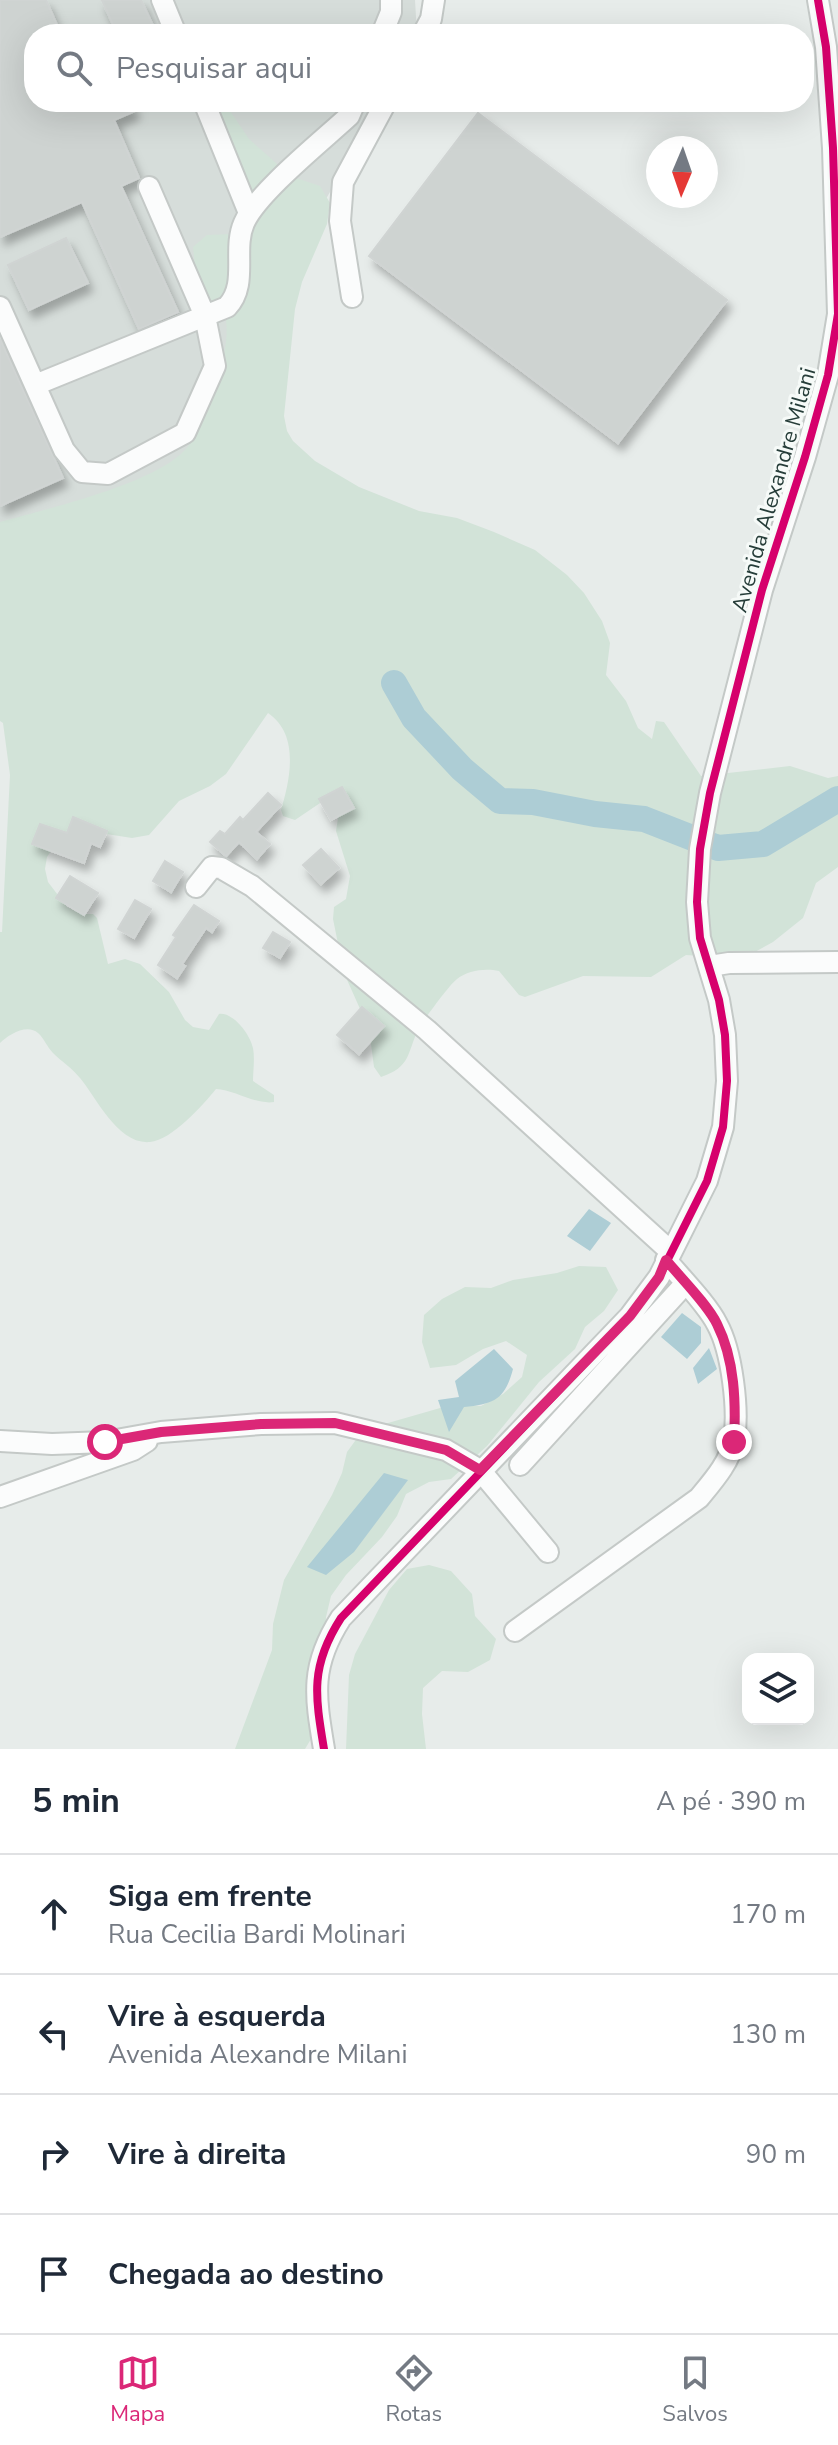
<!DOCTYPE html>
<html lang="pt">
<head>
<meta charset="utf-8">
<style>
  body { margin:0; font-family:"Nunito Sans",sans-serif; background:#f2f2f3; color:#1f2937 }
  .controls { position:absolute; right:24px; bottom:24px; display:grid; overflow:hidden; border-radius:16px; box-shadow:0 8px 32px #0002 }
  .controls button { width:72px; height:72px; display:grid; place-items:center; padding:0; border:0; border-bottom:2px solid #e0e1e3; background:#fff; color:#1f2937; font:40px sans-serif }
  .compass { position:absolute; left:646px; top:136px; width:72px; height:72px; border-radius:50%; background:#fff; box-shadow:0 8px 32px #0002; rotate:182deg }
  .stop { position:absolute; width:24px; height:24px; margin:-18px; border:6px solid #db2777; border-radius:50%; background:#fff }
  .stop.end { background:#db2777; border-color:#fff; box-shadow:0 2px 8px #0008 }
  .list { margin:0; padding:0; list-style:none }
  h2 { display:flex; justify-content:space-between; align-items:center; height:104px; margin:0; padding:0 32px; font-size:34px }
  h2 small { font-size:26px; font-weight:400; color:#747a83 }
  .list li { display:grid; grid-template-columns:52px 1fr auto; gap:24px; align-items:center; box-sizing:border-box; height:120px; padding:0 32px; border-top:2px solid #e0e1e3 }
  .list b { display:block; font-size:30px; white-space:nowrap }
  .list p { margin:0; font-size:26px; white-space:nowrap; color:#747a83 }
  .list em { font-size:26px; font-style:normal; color:#747a83 }
  .icon { flex:none; width:44px; height:44px; fill:none; stroke:currentColor; stroke-width:2; stroke-linecap:round; stroke-linejoin:round }
  .map { position:relative; flex:none; width:838px; height:1749px; overflow:hidden }
  .search { position:absolute; background:#fff; box-shadow:0 8px 32px #0002; left:24px; right:24px; top:24px; height:88px; display:flex; align-items:center; gap:20px; box-sizing:border-box; padding:0 28px; border-radius:32px; color:#747a83; font-size:30px }
  .sheet { height:584px; background:#fff }
  nav { display:flex; justify-content:space-around; align-items:center; box-sizing:border-box; height:112px; border-top:2px solid #e0e1e3; background:#fff; font-size:22px; color:#747a83 }
  nav a { display:grid; justify-items:center; gap:4px }
  nav .on { color:#db2777 }
  .map>svg:first-child { display:block }
  .built { fill:#d6ddda }
  .green { fill:#d2e3d8 }
  .water { fill:#adcdd5 }
  .lines { fill:none; stroke-linecap:round; stroke-linejoin:round }
  .river { stroke:#adcdd5; stroke-width:26 }
  .building { fill:#ced3d1; stroke:#d0d4d3; stroke-width:2; filter:url(#shadow) }
  .minor-casing { stroke:#c4c9c7; stroke-width:24 }
  .minor { stroke:#fbfcfc; stroke-width:20 }
  .cycleway-casing { stroke:#f6faf8; stroke-width:13 }
  .cycleway { stroke:#d6006c; stroke-width:8 }
  .route { stroke:#db2777; stroke-width:10 }
  .labels { text-anchor:middle; dominant-baseline:central; stroke-width:6; stroke-linejoin:round; paint-order:stroke }
  .street-label { font-size:22px; fill:#263d39; stroke:#f6faf8 }
</style>
</head>
<body>
<div class="map">
<svg width="838" height="1749" viewBox="0 0 838 1749">
  <defs>
    <filter id="shadow"><feDropShadow dx="4.5" dy="8" stdDeviation="4" flood-color="#0004"/></filter>
  </defs>
  <rect width="100%" height="100%" fill="#e7ecea"/>
  <!-- built -->
  <path class="built" d="M0 0H415L417 34H34V102H383L287 265 177 531 0 529Z"/>
  <!-- green -->
  <path class="green" d="M210 102H224L249 139 276 163 284 174 320 186 330 203 327 224 302 282 295 309 284 416 287 431 293 441 315 461 359 487 419 511 457 518 494 532 535 550 567 575 584 593 602 621 610 643 606 675 626 701 638 728 652 739 656 721 664 722 701 776 790 766 828 778 838 776V867L816 883 803 918 773 942 742 959 686 955 651 977 583 976 525 997 519 995 499 971C486 968 468 970 457 979 450 984 422 1022 418 1030 407 1053 411 1067 381 1077L374 1067 369 1029 344 973 333 919 334 907 346 899 350 876 336 831 340 805 329 797 295 820 283 816 281 810C291 777 299 734 268 713L226 774 210 786 179 801 149 835 132 838 100 833 53 848 47 857 45 869 48 882 67 907 81 914H93L97 918 108 964 125 959 140 964 169 992 185 1020 193 1027 209 1030 219 1014C233 1012 250 1034 253 1048 255 1059 253 1071 253 1081L274 1095V1102C256 1105 235 1090 216 1089 203 1105 172 1140 150 1142 118 1145 96 1097 80 1078 72 1068 61 1061 53 1053 47 1047 44 1038 38 1033 27 1023 8 1035 0 1043V932H2L10 775 3 723 0 721V522C46 509 155 484 186 449 202 431 210 404 216 383 223 360 231 334 224 311 191 292 197 281 193 247L207 235 232 234 242 218Z
    M579 1266 606 1267 618 1290 604 1311 585 1327 575 1349 539 1382 487 1446 451 1479 429 1482 406 1494 397 1516 382 1537 346 1575 331 1596 326 1617 322 1696 311 1739 305 1749H235L272 1650 273 1624 284 1580 332 1495 342 1473 347 1452 366 1426 388 1423 454 1404 481 1406 503 1394 522 1377 527 1355 506 1341 483 1349 456 1365 430 1368 422 1342 424 1315 442 1299 465 1287 491 1288 513 1280 557 1273Z
    M429 1565 451 1571 472 1594 475 1616 496 1639 490 1660 468 1672 442 1671 423 1688 422 1714 426 1749H346L349 1675 355 1654 389 1590 407 1569Z"/>
  <!-- water -->
  <path class="water" d="M589 1209 611 1223 590 1251 567 1236Z
    M682 1313 701 1327V1343L687 1359 661 1337Z
    M709 1348 717 1369 698 1384 693 1368Z
    M494 1349 513 1369C505 1399 495 1404 464 1407L449 1432 438 1400 459 1397 455 1381Z
    M384 1473 408 1480 354 1552 326 1575 307 1567Z"/>
  <g class="lines">
    <!-- river -->
    <path class="river" d="M394 683 414 718 462 769 500 801 533 802 595 814 644 819 718 848 763 844 838 799"/>
  </g>
  <!-- building -->
  <path class="building" d="M0 0H46L61 34H34V102H131L135 111 114 120 139 178 121 186 178 312 139 329 82 202 0 237Z
    M102 0H141L157 34H117Z
    M478 113 727 300 618 443 369 256Z
    M66 238 88 283 29 310 8 265Z
    M0 339 63 478 0 506Z
    M342 787 354 808 331 820 319 799Z
    M268 793 281 805 256 832 270 844 257 859 239 842 226 856 210 842 220 831 225 834 240 817 243 820Z
    M73 817 107 831 100 847 91 843 84 863 32 844 40 824 67 833Z
    M321 849 339 868 321 884 303 865Z
    M165 861 183 872 171 892 153 881Z
    M70 876 98 893 84 915 56 898Z
    M135 900 151 909 134 938 118 929Z
    M194 905 219 921 212 932 206 928 182 964 185 966 177 978 158 965 176 937 173 935Z
    M273 932 290 942 280 958 263 948Z
    M362 1007 384 1026 359 1054 337 1035Z"/>
  <g class="lines">
    <!-- minor casing -->
    <g class="minor-casing">
      <path id="minor" d="M162 0 176 34
        M382 34 391 12V0
        M423 34 431 19 434 0
        M204 102 249 213
        M352 297 340 221 343 182 386 102
        M0 307 64 450 82 472 108 474 185 433 215 366 205 316 149 187
        M35 385 227 307C249 284 232 250 244 223 257 193 322 141 349 116L355 102
        M196 887 212 867 221 868 252 886 427 1030 670 1251
        M710 966 729 963 838 962
        M0 1441 52 1444 105 1442 161 1432 261 1424 335 1423 446 1450 480 1470 548 1552
        M520 1465 685 1284
        M0 1497 133 1450 147 1441
        M515 1631 699 1498C713 1481 730 1462 734 1440 739 1410 732 1351 717 1324 707 1304 681 1278 666 1260
        M324 1749C315 1695 310 1666 341 1618L630 1316 659 1277 707 1181 723 1127 727 1081 725 1035 719 1000 700 938 697 902 700 849 710 793 762 590 805 457 828 375 838 314 833 148 826 47 818 0"/>
    </g>
    <!-- minor -->
    <use href="#minor" class="minor"/>
    <!-- cycleway casing -->
    <g class="cycleway-casing">
      <path id="cycleway" d="M324 1749C315 1695 310 1666 341 1618L630 1316 659 1277 707 1181 723 1127 727 1081 725 1035 719 1000 700 938 697 902 700 849 710 793 762 590 805 457 828 375 838 314 833 148 826 47 818 0"/>
    </g>
    <!-- cycleway -->
    <use href="#cycleway" class="cycleway"/>
  </g>
  <g class="lines">
    <!-- route -->
    <path class="route" d="M105 1442 161 1432 261 1424 335 1423 446 1450 480 1470 630 1316 659 1277 666 1260C681 1278 708 1305 717 1324 735 1360 736 1403 734 1442"/>
  </g>
  <g class="labels">
    <!-- street labels -->
    <g class="street-label">
      <text transform="translate(774 490) rotate(-74)">Avenida Alexandre Milani</text>
    </g>
  </g>
</svg>
<div class="controls">
<button><svg class="icon" aria-label="layers" viewBox="0 0 24 24"><path d="M12 4l9 5-9 5-9-5zM3 14l9 5 9-5"/></svg></button>
</div>
<svg class="compass" viewBox="-18 -18 36 36"><path d="M0-13l5 13h-10z" fill="#e53935"/><path d="M0 13l5-13h-10z" fill="#747a83"/></svg>
<div class="stop" style="left:105px;top:1442px"></div>
<div class="stop end" style="left:734px;top:1442px"></div>
<div class="search"><svg class="icon" aria-label="search" viewBox="0 0 24 24"><circle cx="10" cy="10" r="6"/><path d="M15 15l6 6"/></svg>Pesquisar aqui</div>
</div>
<section class="sheet">
<h2>5 min<small>A pé · 390 m</small></h2>
<ul class="list">
<li><svg class="icon" aria-label="ahead" viewBox="0 0 24 24"><path d="M12 20V5M6 11l6-6 6 6"/></svg><div><b>Siga em frente</b><p>Rua Cecilia Bardi Molinari</p></div><em>170 m</em></li>
<li><svg class="icon" aria-label="left" viewBox="0 0 24 24"><path d="M17 20v-9H6M10 6l-5 5 5 5"/></svg><div><b>Vire à esquerda</b><p>Avenida Alexandre Milani</p></div><em>130 m</em></li>
<li><svg class="icon" aria-label="right" viewBox="0 0 24 24"><path d="M7 20v-9h11M14 6l5 5-5 5"/></svg><div><b>Vire à direita</b></div><em>90 m</em></li>
<li><svg class="icon" aria-label="arrive" viewBox="0 0 24 24"><path d="M6 21V4h12l-3 4 3 4H6"/></svg><div><b>Chegada ao destino</b></div></li>
</ul>
</section>
<nav>
<a class="on"><svg class="icon" aria-label="map" viewBox="0 0 24 24"><path d="M3 6l6-2 6 2 6-2v14l-6 2-6-2-6 2zM9 4v14M15 6v14"/></svg>Mapa</a>
<a><svg class="icon" aria-label="directions" viewBox="0 0 24 24"><path d="M12 3l9 9-9 9-9-9zM9 14v-3h6M13 9l2 2-2 2"/></svg>Rotas</a>
<a><svg class="icon" aria-label="saved" viewBox="0 0 24 24"><path d="M7 4h10v16l-5-4-5 4z"/></svg>Salvos</a>
</nav>
</body>
</html>
